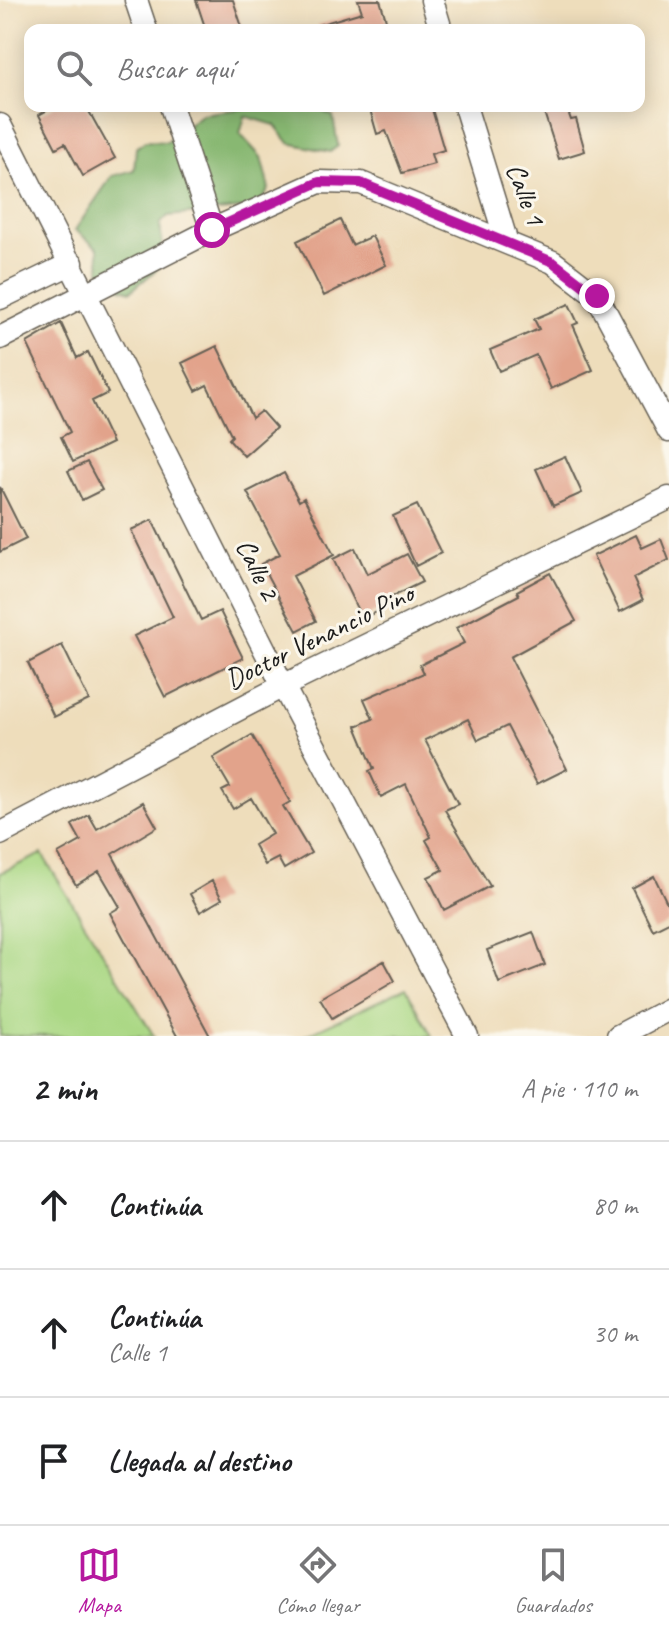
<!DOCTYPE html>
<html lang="es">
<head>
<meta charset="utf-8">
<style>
  body { margin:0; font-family:Caveat,sans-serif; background:#f6f6f6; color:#202124 }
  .stop { position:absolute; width:24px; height:24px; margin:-18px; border:6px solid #b5179e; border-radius:50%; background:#fff }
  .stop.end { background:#b5179e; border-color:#fff; box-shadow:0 2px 8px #0008 }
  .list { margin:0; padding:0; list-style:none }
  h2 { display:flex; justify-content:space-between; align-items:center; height:104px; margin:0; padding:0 32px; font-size:34px }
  h2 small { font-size:26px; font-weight:400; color:#757577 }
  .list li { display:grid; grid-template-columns:52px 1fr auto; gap:24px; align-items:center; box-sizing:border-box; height:128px; padding:0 32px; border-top:2px solid #e0e0e0 }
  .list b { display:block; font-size:30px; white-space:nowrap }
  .list p { margin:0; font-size:26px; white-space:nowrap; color:#757577 }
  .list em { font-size:26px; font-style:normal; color:#757577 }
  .icon { flex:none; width:44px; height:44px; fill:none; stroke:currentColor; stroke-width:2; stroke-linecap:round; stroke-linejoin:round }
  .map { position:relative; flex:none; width:669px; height:1036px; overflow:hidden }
  .search { position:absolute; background:#fff; box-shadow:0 4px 20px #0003; left:24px; right:24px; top:24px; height:88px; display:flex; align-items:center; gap:20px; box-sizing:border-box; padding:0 28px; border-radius:16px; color:#757577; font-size:30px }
  .sheet { height:488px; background:#fff }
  nav { display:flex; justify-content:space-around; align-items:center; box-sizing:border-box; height:112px; border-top:2px solid #e0e0e0; background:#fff; font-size:22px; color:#757577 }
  nav a { display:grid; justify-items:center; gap:4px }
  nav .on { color:#b5179e }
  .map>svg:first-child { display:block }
  .green { fill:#abd885; stroke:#647a50; stroke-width:2 }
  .forest { fill:#88b872; stroke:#526a47; stroke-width:2 }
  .building { fill:#e2a38b }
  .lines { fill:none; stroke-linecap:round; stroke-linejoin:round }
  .street-casing { stroke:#666054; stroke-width:25 }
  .street { stroke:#fff; stroke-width:22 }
  .route { stroke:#b5179e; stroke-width:10 }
  .labels { text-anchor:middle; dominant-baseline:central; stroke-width:6; stroke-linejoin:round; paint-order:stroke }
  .street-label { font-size:28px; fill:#1c1c1c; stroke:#fbf7ec }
</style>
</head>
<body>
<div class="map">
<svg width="669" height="1036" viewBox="0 0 669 1036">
  <rect width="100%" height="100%" fill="#fbf7ec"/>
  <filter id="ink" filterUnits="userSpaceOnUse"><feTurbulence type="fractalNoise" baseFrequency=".0125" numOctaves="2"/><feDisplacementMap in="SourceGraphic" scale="16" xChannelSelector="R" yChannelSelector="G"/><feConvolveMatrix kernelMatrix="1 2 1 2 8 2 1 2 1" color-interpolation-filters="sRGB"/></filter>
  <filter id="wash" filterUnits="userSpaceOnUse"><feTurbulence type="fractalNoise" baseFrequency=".006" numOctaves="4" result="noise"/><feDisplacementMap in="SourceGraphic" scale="32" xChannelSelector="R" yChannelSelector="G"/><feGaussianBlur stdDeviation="1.8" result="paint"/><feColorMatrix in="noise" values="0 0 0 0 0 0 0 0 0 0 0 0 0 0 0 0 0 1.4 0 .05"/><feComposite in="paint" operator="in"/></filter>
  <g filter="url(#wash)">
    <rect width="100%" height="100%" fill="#edb"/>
    <!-- green -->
    <path class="green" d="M42 854 154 1036H0V873Z
      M406 988 432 1036H304Z"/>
    <!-- forest -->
    <path class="forest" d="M262 106H311L333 116 338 146 330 152 289 143 275 125 245 116 240 134 261 157 269 189 258 207 168 216 160 224 164 263 131 291 101 281 98 248 75 230 112 176 134 170 136 148 145 141 167 142 202 114Z"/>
    <g id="blocks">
      <!-- building -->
      <path class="building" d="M196 0H233L243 30H206Z
        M358 0H380L389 30H319L318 25 362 12Z
        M55 106H86L115 158 83 176 65 143 56 148 39 115Z
        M369 106H431L444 150 431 154 434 164 402 173 386 131 377 134Z
        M542 106H566L571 120 576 119 585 151 559 159Z
        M340 220 352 245 372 236 386 265 324 296 297 241Z
        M569 304 578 323 573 325 593 370 551 389 536 355 499 371 490 350 539 329 534 319Z
        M61 323 77 358 88 352 108 393 92 401 112 443 73 462 61 437 70 432 27 343Z
        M217 346 252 418 261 411 276 428 244 456 229 439 232 436 207 385 196 391 182 363Z
        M565 456 582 493 553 506 536 469Z
        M87 462 102 490 82 500 68 471Z
        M284 473 299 501 304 498 334 555 293 576 316 621 297 631 261 564 280 554 247 492Z
        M0 487 26 539 0 552Z
        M417 505 441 553 416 566 393 516Z
        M152 520 201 620 220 611 243 658 165 697 134 636 173 617 131 530Z
        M636 535 642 548 661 539 669 560 633 578 643 600 620 612 593 556Z
        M355 548 367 574 407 554 422 582 381 602 384 608 362 619 333 559Z
        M550 573 576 621 510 657 567 769 537 784 507 726 478 740 468 719 425 740 458 804 445 810 490 886 444 910 428 877 443 870 426 840 431 837 406 784 381 797 369 771 374 769 356 726 373 719 364 699 424 673 420 665 464 643 456 628 519 595 517 591Z
        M62 645 89 700 54 717 28 663Z
        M252 735 290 802 283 806 311 853 284 869 278 858 265 865 254 845 272 834 251 798 233 809 222 791 230 787 213 758Z
        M143 802 157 827 112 854 210 1036H177L110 913 120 907 99 871 76 885 58 854 81 841 72 825 89 815 97 829Z
        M654 876 669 907V922L653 930 632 888Z
        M212 881 222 899 200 912 190 894Z
        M533 932 545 965 499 983 487 950Z
        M384 961 395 981 332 1018 320 998Z"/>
    </g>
  </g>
  <g filter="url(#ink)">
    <use href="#blocks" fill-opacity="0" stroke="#666054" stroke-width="2"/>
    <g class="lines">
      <!-- street casing -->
      <g class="street-casing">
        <path id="street" d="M136 0 146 30
          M432 0 441 30
          M171 106 212 230
          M465 106 507 243
          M0 125 283 686 467 1036
          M0 298 72 263
          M0 338 212 230 319 182 361 183 553 262 597 296 669 431
          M0 834 283 686 669 498
          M618 1036 669 1009"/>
      </g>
      <!-- street -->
      <use href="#street" class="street"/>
    </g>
  </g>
  <g class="lines" filter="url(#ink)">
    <!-- route -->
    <path class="route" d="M212 230 319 182 361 183 553 262 597 296"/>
  </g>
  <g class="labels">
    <!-- street labels -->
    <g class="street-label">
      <text transform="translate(526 194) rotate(69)">Calle 1</text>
      <text transform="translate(258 569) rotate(64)">Calle 2</text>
      <text transform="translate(319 636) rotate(-26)">Doctor Venancio Pino</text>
    </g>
  </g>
</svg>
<div class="stop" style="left:212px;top:230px"></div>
<div class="stop end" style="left:597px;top:296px"></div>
<div class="search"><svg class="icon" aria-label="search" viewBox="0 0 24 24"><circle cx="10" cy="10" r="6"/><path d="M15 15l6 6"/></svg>Buscar aquí</div>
</div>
<section class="sheet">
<h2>2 min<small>A pie · 110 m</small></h2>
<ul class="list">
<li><svg class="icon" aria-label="ahead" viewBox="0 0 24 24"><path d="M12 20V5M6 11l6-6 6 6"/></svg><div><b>Continúa</b></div><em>80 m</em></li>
<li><svg class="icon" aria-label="ahead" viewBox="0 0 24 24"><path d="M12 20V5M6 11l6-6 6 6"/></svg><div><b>Continúa</b><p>Calle 1</p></div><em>30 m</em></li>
<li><svg class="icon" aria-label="arrive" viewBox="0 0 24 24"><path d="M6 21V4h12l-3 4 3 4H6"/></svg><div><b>Llegada al destino</b></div></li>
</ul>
</section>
<nav>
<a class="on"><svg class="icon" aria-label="map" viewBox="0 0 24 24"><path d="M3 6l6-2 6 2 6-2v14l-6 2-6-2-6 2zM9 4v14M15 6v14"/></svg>Mapa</a>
<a><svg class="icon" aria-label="directions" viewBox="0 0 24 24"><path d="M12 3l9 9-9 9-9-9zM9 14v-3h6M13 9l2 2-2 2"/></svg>Cómo llegar</a>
<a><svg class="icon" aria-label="saved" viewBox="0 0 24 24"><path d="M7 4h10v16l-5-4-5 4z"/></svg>Guardados</a>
</nav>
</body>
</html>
